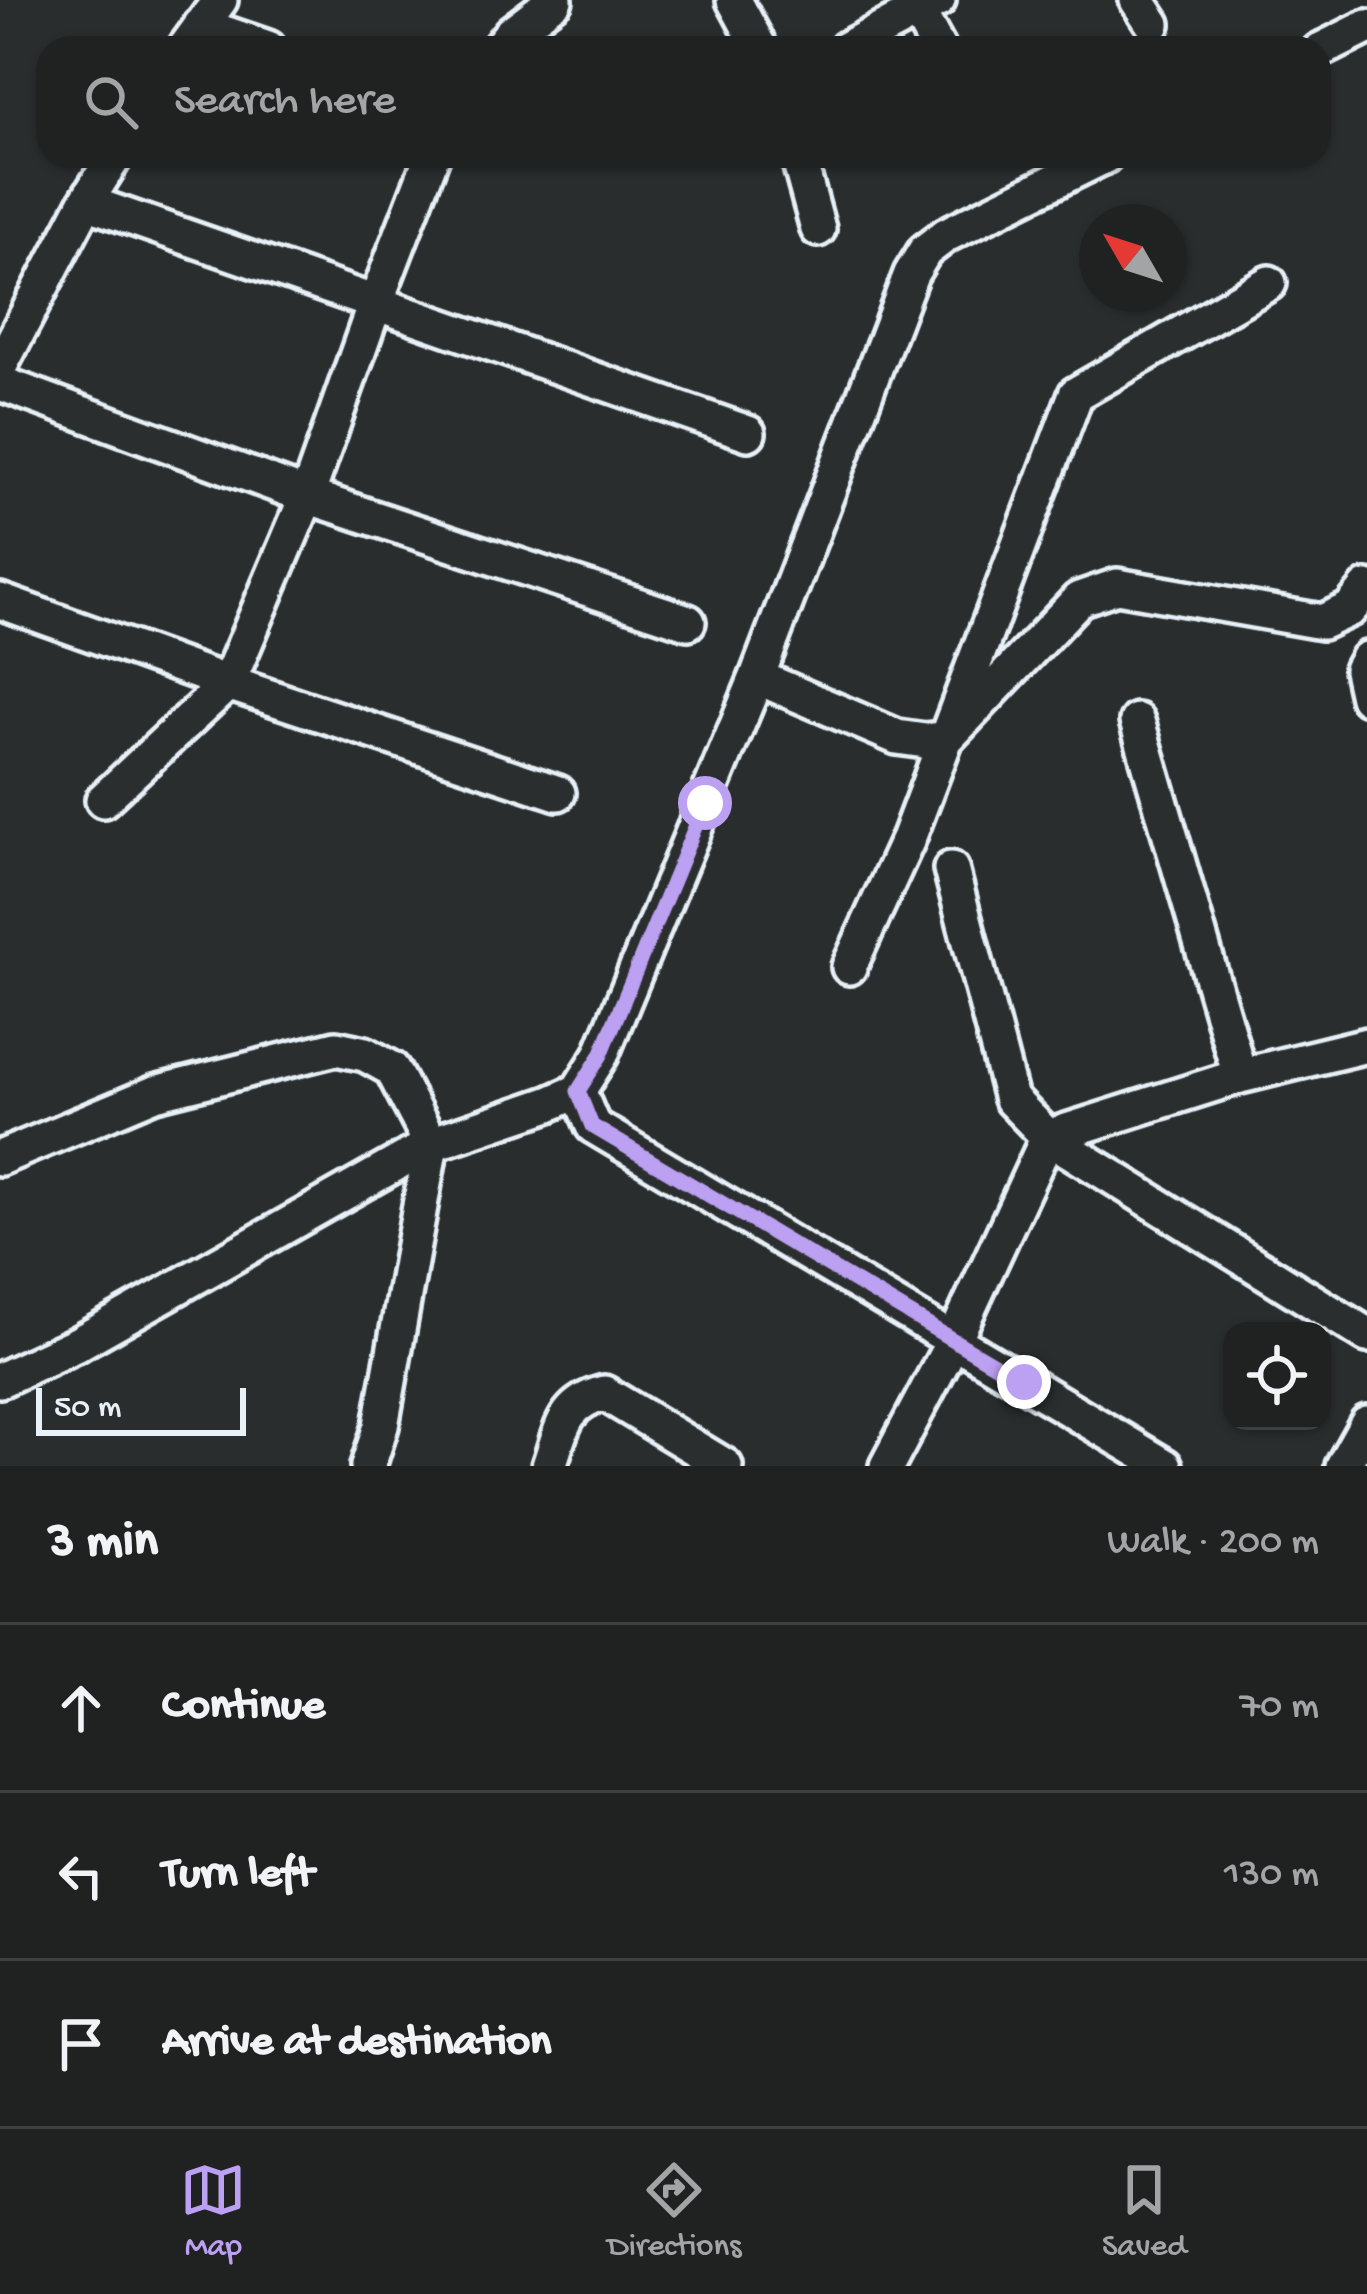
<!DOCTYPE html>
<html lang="en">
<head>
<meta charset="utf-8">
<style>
  body { margin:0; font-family:"Gochi Hand",sans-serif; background:#282a2a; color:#f1f3f6 }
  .controls { position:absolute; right:36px; bottom:36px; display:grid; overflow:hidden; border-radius:24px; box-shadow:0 3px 9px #0004 }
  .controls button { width:108px; height:108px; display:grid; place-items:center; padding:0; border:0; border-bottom:3px solid #3d3f40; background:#202222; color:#f1f3f6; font:60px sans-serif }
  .compass { position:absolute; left:1079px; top:204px; width:108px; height:108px; border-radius:50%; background:#202222; box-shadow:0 3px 9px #0004; rotate:309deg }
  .scale { position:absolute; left:36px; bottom:30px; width:210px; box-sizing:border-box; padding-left:12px; border:6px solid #e8f1f8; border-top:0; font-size:33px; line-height:42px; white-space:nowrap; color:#e8f1f8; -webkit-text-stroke:9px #2a2d2e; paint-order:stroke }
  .stop { position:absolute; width:36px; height:36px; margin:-27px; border:9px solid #bca0f2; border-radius:50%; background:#fff }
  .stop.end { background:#bca0f2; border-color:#fff; box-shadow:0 3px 12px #0008 }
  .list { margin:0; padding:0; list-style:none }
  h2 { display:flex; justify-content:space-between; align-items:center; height:156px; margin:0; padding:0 48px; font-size:51px }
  h2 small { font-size:39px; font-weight:400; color:#a2a4a5 }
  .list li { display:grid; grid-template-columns:78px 1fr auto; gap:36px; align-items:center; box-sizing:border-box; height:168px; padding:0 48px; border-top:3px solid #3d3f40 }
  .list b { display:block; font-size:45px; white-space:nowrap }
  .list em { font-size:39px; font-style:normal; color:#a2a4a5 }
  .icon { flex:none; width:66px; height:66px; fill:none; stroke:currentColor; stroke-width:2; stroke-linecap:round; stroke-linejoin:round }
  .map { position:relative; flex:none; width:1367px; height:1466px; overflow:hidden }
  .search { position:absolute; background:#202222; box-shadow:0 3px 9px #0004; left:36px; right:36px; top:36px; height:132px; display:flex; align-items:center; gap:30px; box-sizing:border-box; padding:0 42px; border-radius:36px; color:#a2a4a5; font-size:45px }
  .sheet { height:660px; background:#202222 }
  nav { display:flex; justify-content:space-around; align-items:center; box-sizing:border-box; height:168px; border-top:3px solid #3d3f40; background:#202222; font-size:33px; color:#a2a4a5 }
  nav a { display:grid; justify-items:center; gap:6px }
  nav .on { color:#bca0f2 }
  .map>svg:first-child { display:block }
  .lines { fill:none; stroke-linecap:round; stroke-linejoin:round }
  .street-casing { stroke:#e8f1f8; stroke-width:42 }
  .street { stroke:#2a2d2e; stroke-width:33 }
  .route { stroke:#bca0f2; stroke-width:15 }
</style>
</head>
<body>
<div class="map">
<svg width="1367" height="1466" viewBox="0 0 1367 1466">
  <rect width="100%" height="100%" fill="#2a2d2e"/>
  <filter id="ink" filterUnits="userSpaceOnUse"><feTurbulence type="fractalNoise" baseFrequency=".00833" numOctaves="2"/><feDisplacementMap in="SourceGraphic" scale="24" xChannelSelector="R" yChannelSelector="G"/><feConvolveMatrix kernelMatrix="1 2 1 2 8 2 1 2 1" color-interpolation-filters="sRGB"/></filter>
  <g filter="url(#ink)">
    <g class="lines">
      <!-- street casing -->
      <g class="street-casing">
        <path id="street" d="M734 0 760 48
          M1137 0 1153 24
          M918 12 938 48
          M201 25 268 48
          M185 48 220 0
          M499 48 511 33 555 0
          M847 48 938 0
          M1319 51 1367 27
          M798 156 818 229
          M86 202 748 433
          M0 366 86 202 115 156
          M0 383 307 496 688 622
          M0 601 228 683 558 793
          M1367 659 1361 670 1367 697
          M757 677 897 737 925 741 947 738 1079 599 1117 586 1322 622 1350 609 1367 588
          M1137 721 1240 1076
          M103 800 228 683 307 496 375 304 432 156
          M951 869 1011 1099 1048 1137 1367 1335
          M849 967 908 839 1076 394 1269 283
          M578 1091 593 1126 1165 1466
          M0 1158 155 1093 336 1048 365 1054 392 1069 431 1144 381 1426 368 1466
          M0 1380 77 1344 431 1144 549 1104 578 1091 601 1055 757 677 911 274 925 251 946 235 1105 156
          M549 1466C562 1429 562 1404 604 1393L725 1466
          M887 1466 954 1340 1048 1137 1240 1076 1367 1045
          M1343 1466 1367 1423"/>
      </g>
      <!-- street -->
      <use href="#street" class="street"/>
    </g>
  </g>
  <g class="lines" filter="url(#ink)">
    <!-- route -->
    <path class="route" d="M705 803 601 1055 578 1091 592 1126 1024 1382"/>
  </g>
</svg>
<div class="controls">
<button><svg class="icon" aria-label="locate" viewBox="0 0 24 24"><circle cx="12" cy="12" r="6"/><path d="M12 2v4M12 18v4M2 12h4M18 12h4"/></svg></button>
</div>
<svg class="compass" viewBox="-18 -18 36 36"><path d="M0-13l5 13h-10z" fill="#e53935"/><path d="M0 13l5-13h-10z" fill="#a2a4a5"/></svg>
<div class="scale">50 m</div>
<div class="stop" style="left:705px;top:803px"></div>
<div class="stop end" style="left:1024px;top:1382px"></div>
<div class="search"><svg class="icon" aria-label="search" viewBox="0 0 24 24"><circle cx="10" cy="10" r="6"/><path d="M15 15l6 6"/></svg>Search here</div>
</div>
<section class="sheet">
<h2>3 min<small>Walk · 200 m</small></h2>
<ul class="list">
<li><svg class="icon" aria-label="ahead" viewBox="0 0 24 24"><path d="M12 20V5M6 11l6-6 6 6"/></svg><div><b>Continue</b></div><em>70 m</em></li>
<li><svg class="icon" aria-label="left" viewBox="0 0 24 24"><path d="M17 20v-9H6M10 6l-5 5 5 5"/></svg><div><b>Turn left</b></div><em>130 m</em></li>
<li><svg class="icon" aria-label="arrive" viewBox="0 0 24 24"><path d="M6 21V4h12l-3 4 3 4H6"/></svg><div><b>Arrive at destination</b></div></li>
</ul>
</section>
<nav>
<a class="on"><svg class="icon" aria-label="map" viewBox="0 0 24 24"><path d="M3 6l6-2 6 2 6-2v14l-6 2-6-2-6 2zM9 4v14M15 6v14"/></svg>Map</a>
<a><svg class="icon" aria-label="directions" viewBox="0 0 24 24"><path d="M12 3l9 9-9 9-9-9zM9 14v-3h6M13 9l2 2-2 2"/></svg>Directions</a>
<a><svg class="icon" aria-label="saved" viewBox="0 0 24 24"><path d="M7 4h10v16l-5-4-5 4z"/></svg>Saved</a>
</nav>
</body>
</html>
